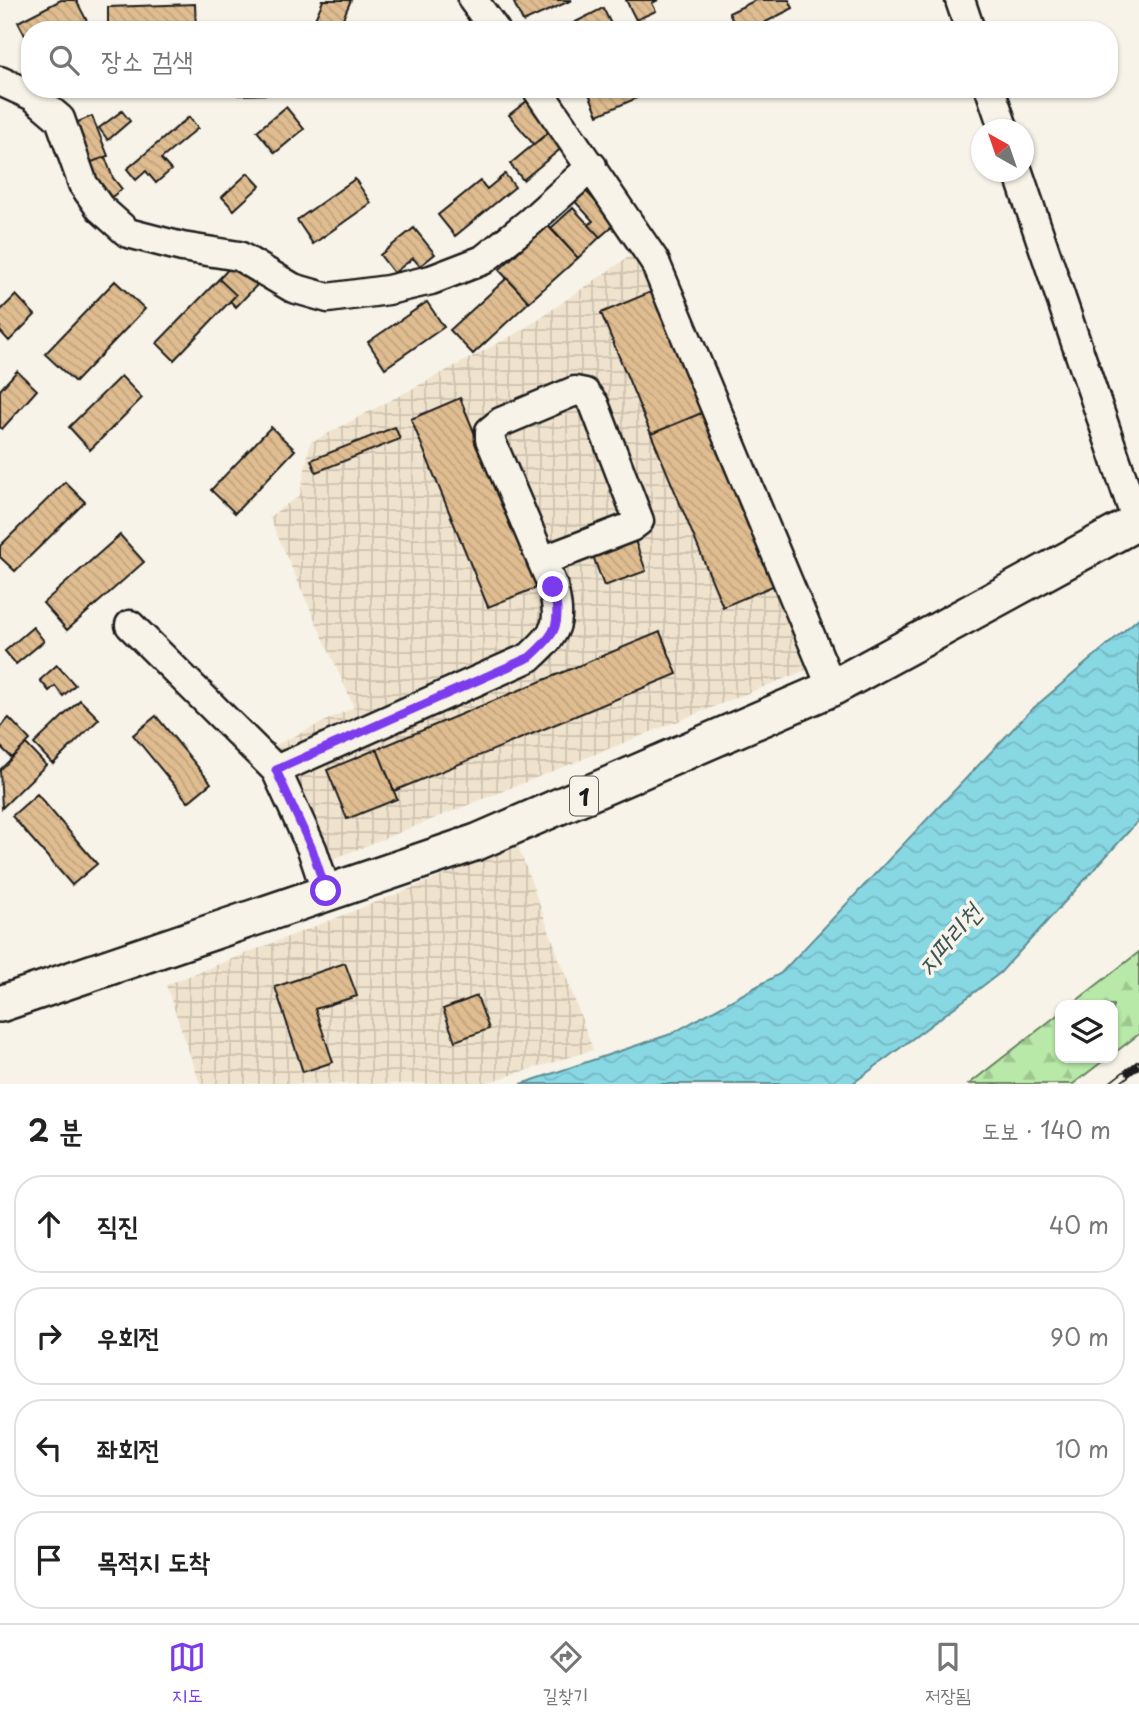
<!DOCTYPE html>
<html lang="ko">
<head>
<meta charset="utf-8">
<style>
  body { margin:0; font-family:"Playpen Sans","Poor Story",sans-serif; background:#f2f2f2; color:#222 }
  .controls { position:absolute; right:21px; bottom:21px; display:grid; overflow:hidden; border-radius:14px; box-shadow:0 2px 5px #0004 }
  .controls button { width:63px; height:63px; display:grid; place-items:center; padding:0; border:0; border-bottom:2px solid #e0e0e0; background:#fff; color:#222; font:35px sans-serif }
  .compass { position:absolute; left:971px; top:119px; width:63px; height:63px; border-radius:50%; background:#fff; box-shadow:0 2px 5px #0004; rotate:320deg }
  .stop { position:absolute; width:21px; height:21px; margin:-16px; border:5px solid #7c3aed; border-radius:50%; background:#fff }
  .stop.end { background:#7c3aed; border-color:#fff; box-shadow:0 2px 7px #0008 }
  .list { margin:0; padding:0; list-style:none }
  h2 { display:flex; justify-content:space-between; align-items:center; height:91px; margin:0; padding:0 28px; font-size:30px }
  h2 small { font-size:23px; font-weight:400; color:#767676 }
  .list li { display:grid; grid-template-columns:46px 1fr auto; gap:21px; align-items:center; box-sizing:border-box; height:98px; margin:0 14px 14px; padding:0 14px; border:2px solid #e0e0e0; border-radius:28px }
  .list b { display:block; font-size:26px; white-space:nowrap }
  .list em { font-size:23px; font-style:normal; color:#767676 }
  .icon { flex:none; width:38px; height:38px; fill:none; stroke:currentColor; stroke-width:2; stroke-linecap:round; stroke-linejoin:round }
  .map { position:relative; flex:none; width:1139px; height:1084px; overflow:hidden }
  .search { position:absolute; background:#fff; box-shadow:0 2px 5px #0004; left:21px; right:21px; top:21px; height:77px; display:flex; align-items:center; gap:18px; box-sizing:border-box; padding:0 24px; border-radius:28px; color:#767676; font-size:26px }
  .sheet { height:539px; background:#fff }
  nav { display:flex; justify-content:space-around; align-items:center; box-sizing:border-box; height:98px; border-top:2px solid #e0e0e0; background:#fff; font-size:19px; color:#767676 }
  nav a { display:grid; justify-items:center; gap:4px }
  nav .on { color:#7c3aed }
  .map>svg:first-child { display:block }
  .industrial { fill:url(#industrial-grid) }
  .forest { fill:url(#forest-firs); stroke:#6a8262; stroke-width:2 }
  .water { fill:url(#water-waves); stroke:#5d8d94; stroke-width:2 }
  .building { fill:url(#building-back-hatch); stroke:#1c1c1c; stroke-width:2 }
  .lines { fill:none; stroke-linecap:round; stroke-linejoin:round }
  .minor-casing { stroke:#1c1c1c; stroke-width:33 }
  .major-casing { stroke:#1c1c1c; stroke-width:40 }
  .minor { stroke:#f7f3e8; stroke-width:28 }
  .major { stroke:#f7f3e8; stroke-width:35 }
  .rail-casing { stroke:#1c1c1c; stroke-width:8 }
  .rail { stroke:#f7f3e8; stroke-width:5; stroke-dasharray:16; stroke-linecap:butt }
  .route { stroke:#7c3aed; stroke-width:9 }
  .labels { text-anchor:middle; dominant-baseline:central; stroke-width:7; stroke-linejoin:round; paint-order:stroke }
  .shield { fill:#f7f3e8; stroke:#5e5c59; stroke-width:2 }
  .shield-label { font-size:23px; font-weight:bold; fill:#1c1c1c }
  .water-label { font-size:26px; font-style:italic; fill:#3c5458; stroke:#f7f3e8 }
</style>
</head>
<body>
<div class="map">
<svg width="1139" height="1084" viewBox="0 0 1139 1084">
  <defs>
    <pattern id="industrial-grid" width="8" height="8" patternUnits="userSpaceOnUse" patternTransform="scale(1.75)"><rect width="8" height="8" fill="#f0e3ce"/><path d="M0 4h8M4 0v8" fill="none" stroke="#cdc2b0"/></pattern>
    <pattern id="forest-firs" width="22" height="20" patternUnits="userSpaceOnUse" patternTransform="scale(1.75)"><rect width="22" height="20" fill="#b8e9a8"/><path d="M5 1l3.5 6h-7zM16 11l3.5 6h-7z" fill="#9ec790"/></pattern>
    <pattern id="water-waves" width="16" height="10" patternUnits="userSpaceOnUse" patternTransform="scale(1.75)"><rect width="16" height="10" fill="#88d8e4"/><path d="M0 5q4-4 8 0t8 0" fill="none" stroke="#75b9c3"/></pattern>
    <pattern id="building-back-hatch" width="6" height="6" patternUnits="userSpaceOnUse" patternTransform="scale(1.75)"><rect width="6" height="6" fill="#e0bd91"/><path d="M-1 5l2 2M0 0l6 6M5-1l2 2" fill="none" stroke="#c0a27c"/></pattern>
  </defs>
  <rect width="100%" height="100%" fill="#f7f3e8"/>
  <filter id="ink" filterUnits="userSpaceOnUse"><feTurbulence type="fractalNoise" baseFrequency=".0143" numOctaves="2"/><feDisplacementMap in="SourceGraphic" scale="14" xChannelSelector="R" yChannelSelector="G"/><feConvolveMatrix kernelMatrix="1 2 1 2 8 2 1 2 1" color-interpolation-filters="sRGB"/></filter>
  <g filter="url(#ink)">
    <!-- industrial -->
    <path class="industrial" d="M640 249 811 668 328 861 274 746 354 707 269 517 300 495 310 443 521 331Z
      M518 846 593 1050 482 1084H200L166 985Z"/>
    <!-- forest -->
    <path class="forest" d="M1139 952V1034L1113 1054V1005H1071Z
      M1060 1013V1058H1107L1073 1084H969Z"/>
    <!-- water -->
    <path class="water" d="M1139 618V820L1000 973 852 1084H521L671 1034 781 973 1030 711Z"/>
    <!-- building -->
    <path class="building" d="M61 0H76L88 23 75 30H30V45L18 22Z
      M321 0H351L338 30H310L323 1Z
      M520 0H572L523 22 514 3Z
      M626 0H658L652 3 656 11 636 20Z
      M756 0H789L793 8 760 25 762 30H737L729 13Z
      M195 4 196 30H108V7Z
      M603 8 614 30H560Z
      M238 89H271V94L238 95Z
      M587 89H644L646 94 598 115Z
      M527 101 551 130 534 145 509 115Z
      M286 107 304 129 275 153 257 131Z
      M122 111 130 121 108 140 99 128Z
      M92 116 108 156 89 163 73 124Z
      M189 117 198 128 161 159 171 170 156 183 146 171 136 180 127 169Z
      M551 130 564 146 523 180 510 164Z
      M105 157 113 178 122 189 109 199 97 184 89 163Z
      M248 173 260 186 234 210 222 197Z
      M505 174 515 187 455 236 438 215 480 181 487 189Z
      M355 179 371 203 313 244 297 220Z
      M581 186 616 223 600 237 589 225 593 221 570 196Z
      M573 208 600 237 578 258 551 228Z
      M547 225 578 258 529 302 499 270Z
      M414 228 435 254 420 266 413 258 394 273 380 255Z
      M235 262 258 284 236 307 230 301 236 295 219 279Z
      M507 278 529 302 473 354 450 330Z
      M219 279 236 295 174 360 157 343Z
      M115 281 145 309 75 382 45 354Z
      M653 291 704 412 651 434 601 313Z
      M16 295 35 315 9 341 0 331V311Z
      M427 302 444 327 385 368 368 342Z
      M17 371 37 390 2 429 0 427V390Z
      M121 376 142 398 90 450 69 427Z
      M460 398 538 587 488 607 411 419Z
      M704 412 775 585 723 607 651 434Z
      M271 427 295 450 235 513 211 490Z
      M395 427 400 439 316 472 311 460Z
      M65 482 85 502 15 571 0 557V546Z
      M120 535 144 562 67 630 43 603Z
      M634 538 646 571 604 586 592 553Z
      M33 627 44 641 16 664 5 651Z
      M660 632 677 674 394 791 377 749Z
      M57 665 75 685 63 696 55 686 49 691 40 680Z
      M80 700 99 719 53 764 34 744Z
      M156 716 211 783 188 802 133 735Z
      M9 718 30 740 12 758 0 746V727Z
      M26 744 46 765 2 808 0 770Z
      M377 749 397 799 347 819 327 770Z
      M37 794 97 864 72 885 12 816Z
      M345 963 357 996 315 1009 333 1062 303 1072 275 987Z
      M477 996 489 1029 455 1041 443 1009Z"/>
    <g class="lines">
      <!-- minor casing -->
      <g class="minor-casing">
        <path id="minor" d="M473 0 495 30
          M960 0 970 30
          M0 81 33 96 60 119 83 184 100 208 128 233 182 247 239 256 293 288 328 298 388 290 431 280 483 260 530 222 592 166
          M537 89 654 260 832 688
          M990 89 1004 130
          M1018 172 1137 522
          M130 625 276 770 312 849 326 891
          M276 770 530 657C557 632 562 625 553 587L490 439V431L501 422 575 391 585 393 594 404 639 521 631 527 542 561"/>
      </g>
      <!-- major casing -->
      <g class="major-casing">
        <path id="major" d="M0 1004 477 842 832 688 1139 521"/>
      </g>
      <!-- minor -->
      <use href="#minor" class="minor"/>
      <!-- major -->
      <use href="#major" class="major"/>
      <!-- rail casing -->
      <g class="rail-casing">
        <path id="rail" d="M1113 1084 1139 1064"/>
      </g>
      <!-- rail -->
      <use href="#rail" class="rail"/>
    </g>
  </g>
  <g class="lines" filter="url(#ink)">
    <!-- route -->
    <path class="route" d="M326 891 312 849 276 770 530 657C557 632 562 625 553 587"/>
  </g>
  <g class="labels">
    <!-- shield labels -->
    <rect class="shield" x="570" y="776.5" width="28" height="39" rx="5"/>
    <g class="shield-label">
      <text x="584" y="796">1</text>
    </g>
    <!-- water labels -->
    <g class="water-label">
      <text transform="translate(948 939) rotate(-50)">지파리천</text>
    </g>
  </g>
</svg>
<div class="controls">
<button><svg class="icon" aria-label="layers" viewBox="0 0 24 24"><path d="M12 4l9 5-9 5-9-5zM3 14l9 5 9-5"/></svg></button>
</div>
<svg class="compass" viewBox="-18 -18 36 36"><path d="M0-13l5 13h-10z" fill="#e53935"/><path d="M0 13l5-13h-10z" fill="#767676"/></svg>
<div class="stop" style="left:326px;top:891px"></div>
<div class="stop end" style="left:553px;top:587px"></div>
<div class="search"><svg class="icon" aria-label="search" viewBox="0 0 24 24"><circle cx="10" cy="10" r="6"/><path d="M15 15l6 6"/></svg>장소 검색</div>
</div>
<section class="sheet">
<h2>2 분<small>도보 · 140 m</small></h2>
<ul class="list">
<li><svg class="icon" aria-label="ahead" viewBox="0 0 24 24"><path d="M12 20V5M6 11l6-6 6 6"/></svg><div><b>직진</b></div><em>40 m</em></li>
<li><svg class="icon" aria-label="right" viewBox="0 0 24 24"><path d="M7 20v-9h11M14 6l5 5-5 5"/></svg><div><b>우회전</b></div><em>90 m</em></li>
<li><svg class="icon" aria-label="left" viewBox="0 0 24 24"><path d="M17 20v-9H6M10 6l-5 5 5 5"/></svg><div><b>좌회전</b></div><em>10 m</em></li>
<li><svg class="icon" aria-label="arrive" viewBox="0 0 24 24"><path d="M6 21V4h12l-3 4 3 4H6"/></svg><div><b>목적지 도착</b></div></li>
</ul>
</section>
<nav>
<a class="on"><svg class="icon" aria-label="map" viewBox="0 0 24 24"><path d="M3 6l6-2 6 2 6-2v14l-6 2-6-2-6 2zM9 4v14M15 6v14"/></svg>지도</a>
<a><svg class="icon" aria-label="directions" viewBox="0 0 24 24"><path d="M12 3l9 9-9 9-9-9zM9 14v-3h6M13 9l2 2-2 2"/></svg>길찾기</a>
<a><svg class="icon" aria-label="saved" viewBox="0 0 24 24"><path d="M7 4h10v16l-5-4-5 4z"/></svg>저장됨</a>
</nav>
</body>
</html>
